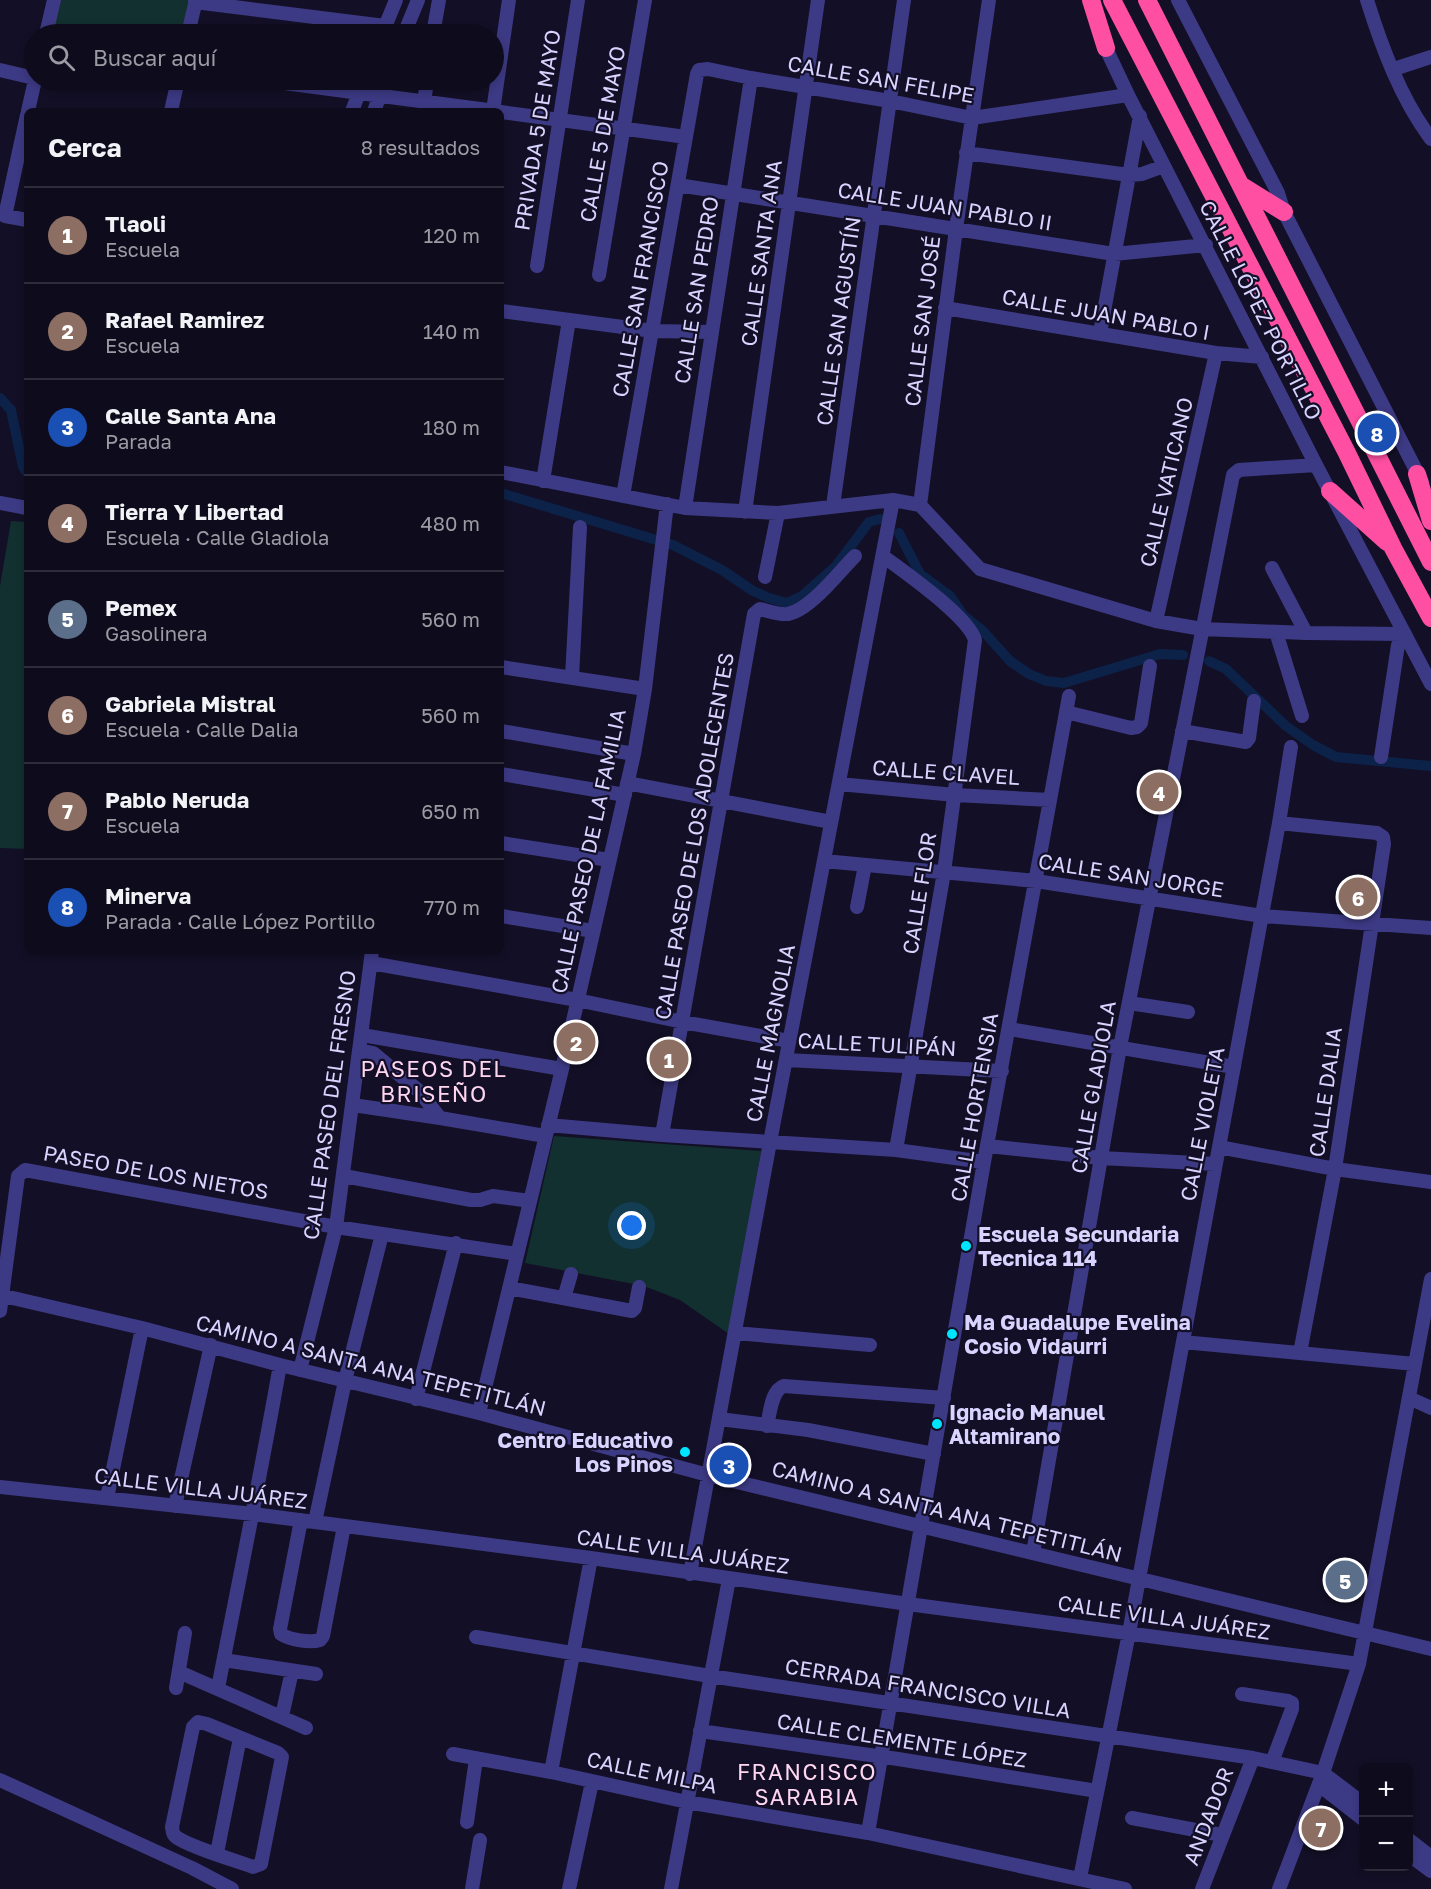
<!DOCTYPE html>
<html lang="es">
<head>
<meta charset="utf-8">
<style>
  body { margin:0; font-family:"Golos Text",sans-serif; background:#1c1929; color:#f1f3f6 }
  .controls { position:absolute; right:18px; bottom:18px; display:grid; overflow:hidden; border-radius:9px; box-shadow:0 3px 9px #0003 }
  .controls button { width:54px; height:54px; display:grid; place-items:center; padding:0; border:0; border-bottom:2px solid #2e2b3b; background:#0e0b1c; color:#f1f3f6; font:30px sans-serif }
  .you { position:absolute; left:632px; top:1226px; width:21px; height:21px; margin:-15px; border:4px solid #fff; border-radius:50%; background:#1a73e8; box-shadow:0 0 0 9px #1a73e833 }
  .badge { display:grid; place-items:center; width:39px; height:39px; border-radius:50%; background:#00e5ff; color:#fff; font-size:20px; font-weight:700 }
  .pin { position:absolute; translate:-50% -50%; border:3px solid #fff; box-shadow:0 2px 6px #0006 }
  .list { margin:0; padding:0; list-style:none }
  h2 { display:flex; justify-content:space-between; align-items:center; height:78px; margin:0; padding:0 24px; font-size:26px }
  h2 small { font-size:20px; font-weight:400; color:#9b9ba3 }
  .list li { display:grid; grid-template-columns:39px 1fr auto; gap:18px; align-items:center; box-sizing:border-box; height:96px; padding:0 24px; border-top:2px solid #2e2b3b }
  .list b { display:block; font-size:22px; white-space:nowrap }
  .list p { margin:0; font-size:20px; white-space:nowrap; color:#9b9ba3 }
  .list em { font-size:20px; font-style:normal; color:#9b9ba3 }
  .icon { flex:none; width:33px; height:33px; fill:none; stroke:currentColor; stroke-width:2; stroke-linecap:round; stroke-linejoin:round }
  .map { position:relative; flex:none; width:1431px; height:1889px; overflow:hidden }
  .search { position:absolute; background:#0e0b1c; box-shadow:0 3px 9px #0003; left:24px; top:24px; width:480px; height:66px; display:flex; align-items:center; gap:15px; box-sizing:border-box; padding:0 21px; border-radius:33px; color:#9b9ba3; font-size:22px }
  .panel { position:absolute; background:#0e0b1c; box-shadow:0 3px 9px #0003; left:24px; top:108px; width:480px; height:846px; border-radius:9px }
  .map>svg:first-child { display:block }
  .green { fill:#12302f }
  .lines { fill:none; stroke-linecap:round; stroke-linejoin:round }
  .canal { stroke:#0c2248; stroke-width:10 }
  .minor { stroke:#3d3a85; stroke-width:14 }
  .highway { stroke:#ff4fa3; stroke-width:18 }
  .poi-dot { fill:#00e5ff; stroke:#130f26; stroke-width:2 }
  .labels { text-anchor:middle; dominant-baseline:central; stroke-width:4.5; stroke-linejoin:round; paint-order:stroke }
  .street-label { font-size:21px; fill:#d9d4ff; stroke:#130f26 }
  .poi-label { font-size:21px; font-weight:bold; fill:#d9d4ff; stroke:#130f26; text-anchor:start }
  .neighbourhood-label { font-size:22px; letter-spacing:1.5px; fill:#ffd6f0; stroke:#130f26 }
</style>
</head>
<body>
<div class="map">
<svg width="1431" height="1889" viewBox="0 0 1431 1889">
  <rect width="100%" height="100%" fill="#130f26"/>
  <!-- green -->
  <path class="green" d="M61 0H191L184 34H52Z
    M11 521 27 522V849L0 848V586Z
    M554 1136 761 1151 729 1334 680 1300 644 1286 525 1263Z"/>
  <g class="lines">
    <!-- canal -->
    <path class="canal" d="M0 398 11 410 23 467 27 473
      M501 493 673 545 722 570 753 591 769 598 787 603 802 596 836 566 869 522 880 519
      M899 533 920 574 950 596 964 616 983 631 1010 661 1029 674 1046 681 1064 683 1160 654 1183 655
      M1209 661 1226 669 1286 726 1313 745 1336 757 1431 766"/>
    <!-- minor -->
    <path class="minor" d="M1178 0 1278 193 1284 212 1422 482
      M1367 0C1382 48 1401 99 1431 139
      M195 2 385 26
      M46 34 54 0
      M188 34 196 0
      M382 34 396 0
      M404 34 418 0
      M433 34 439 0
      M1102 40 1128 95 1316 465 1431 684
      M1394 69 1431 57
      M0 70 34 78
      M262 80 495 111
      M28 111 35 80
      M171 111 178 80
      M352 111 364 80
      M374 111 386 80
      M423 111 427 80
      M493 111 509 0
      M501 112 686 137
      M27 115 5 216 27 220
      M966 153 1129 175 1142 174 1164 166
      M678 185 1114 254 1206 245
      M537 266 578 0
      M599 275 645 0
      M945 308 1216 353 1262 357
      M501 311 653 331 711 332
      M1100 333 1140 116
      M501 472 685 508 778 513 893 500 920 505
      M543 481 569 320
      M623 496 697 74 699 70 708 69 751 78 890 101 972 118 1128 95
      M0 503 27 508
      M920 505 980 569 1156 621 1202 629 1306 633 1405 634
      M920 505 956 229 989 0
      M833 506 904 0
      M685 508 751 78
      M745 512 818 0
      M883 556C904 572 968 616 975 640L944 872 896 1150
      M1272 568 1306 633
      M765 577 778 513
      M1156 621 1216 353
      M1276 632 1302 716
      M501 667 645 689
      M572 677 580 527
      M1066 712 1131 728 1137 727 1141 723 1150 666
      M501 731 634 754
      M1182 731 1246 742 1249 738 1254 701
      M1381 757 1398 645 1406 636
      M501 774 625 795
      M627 783 831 822
      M839 784 955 795 1050 800
      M1279 823 1377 833 1383 837 1384 844 1335 1169 1300 1353
      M501 843 609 860
      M824 861 1036 881 1262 916 1431 928
      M857 907 865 865
      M501 916 593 931
      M371 963 577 1000 683 1022 789 1041
      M1129 1003 1188 1012
      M1009 1029 1234 1067
      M362 1035 562 1069
      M359 1050 373 1053 419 1091 440 1118
      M786 1060 1002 1071
      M353 1105 440 1118 545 1136
      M548 1125 662 1135 896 1150 984 1162
      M662 1135 754 614 760 609C769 611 779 615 788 614 810 610 839 572 855 556
      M988 1146 1101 1158 1215 1164
      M1219 1147 1335 1169 1431 1182
      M344 1176 471 1200H480L493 1196 530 1201
      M509 1288 632 1311 635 1308 639 1287
      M0 1295 142 1328 280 1365 479 1413 708 1475 1431 1649
      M564 1298 571 1274
      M0 1311 18 1176 25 1170 336 1227 517 1254
      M735 1333 870 1345
      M1183 1342 1415 1364
      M300 1370 336 1227 372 951
      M1409 1398 1431 1408
      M416 1399 456 1243
      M479 1413 562 1069 634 754 645 689 667 504
      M719 1419 808 1430 934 1454
      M767 1426C770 1414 771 1390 784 1386L944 1398
      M0 1487 253 1514 591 1558 908 1604 1359 1664
      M107 1498 142 1328
      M175 1506 211 1345
      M301 1520 280 1629 281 1634C290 1640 310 1643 320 1640L323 1636 344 1526
      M315 1522 345 1381 382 1234
      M1033 1553 1120 1047 1233 475 1239 470 1316 465
      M690 1574 770 1142 893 500
      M476 1637 710 1676 1253 1758 1323 1773 1364 1804
      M224 1657 230 1661 316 1674
      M179 1672 306 1728
      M176 1688 185 1633
      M218 1688C239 1581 261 1473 280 1365
      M1242 1694 1288 1701 1292 1703V1709L1272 1762
      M282 1716 292 1671
      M198 1722 207 1724 278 1753 282 1757 261 1864 253 1867C237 1861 184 1845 175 1836 172 1833 173 1831 172 1827L193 1727Z
      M700 1731 898 1759 1097 1791
      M453 1754 551 1772 687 1802 868 1833 1125 1889
      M551 1772 591 1558
      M0 1780 192 1868 232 1889
      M1319 1785 1364 1820
      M1132 1818 1222 1835
      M467 1822 476 1759
      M868 1833 984 1162 1069 696
      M1408 1839 1431 1857
      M217 1853 240 1738
      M1408 1854 1431 1871
      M1080 1878 1129 1633 1279 823 1291 747
      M472 1889 480 1840
      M569 1889 592 1782
      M671 1889 729 1579
      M1202 1889 1253 1758
      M1279 1889 1323 1773 1359 1664 1431 1279"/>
    <!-- highway -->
    <path class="highway" d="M1091 0 1106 48
      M1112 0 1346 451 1393 548 1431 618
      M1147 0 1431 562
      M1242 186 1284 212
      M1417 474 1431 521
      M1330 491 1387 542"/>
  </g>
  <!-- markers -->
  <g class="poi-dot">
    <circle cx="966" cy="1246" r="6"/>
    <circle cx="952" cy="1334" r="6"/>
    <circle cx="937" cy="1424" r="6"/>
    <circle cx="685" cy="1452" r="6"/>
  </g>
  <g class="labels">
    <!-- street labels -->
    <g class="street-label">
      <text transform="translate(881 79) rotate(10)">CALLE SAN FELIPE</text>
      <text transform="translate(537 130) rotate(-81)">PRIVADA 5 DE MAYO</text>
      <text transform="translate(602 134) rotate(-80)">CALLE 5 DE MAYO</text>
      <text transform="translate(945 206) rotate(9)">CALLE JUAN PABLO II</text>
      <text transform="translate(761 253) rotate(-82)">CALLE SANTA ANA</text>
      <text transform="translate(640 279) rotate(-80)">CALLE SAN FRANCISCO</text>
      <text transform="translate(696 290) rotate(-81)">CALLE SAN PEDRO</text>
      <text transform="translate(1261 310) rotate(63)">CALLE LÓPEZ PORTILLO</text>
      <text transform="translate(1106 314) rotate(10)">CALLE JUAN PABLO I</text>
      <text transform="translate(838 321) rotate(-82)">CALLE SAN AGUSTÍN</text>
      <text transform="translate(922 321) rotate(-83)">CALLE SAN JOSÉ</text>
      <text transform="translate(1166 482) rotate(-77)">CALLE VATICANO</text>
      <text transform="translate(946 772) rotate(4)">CALLE CLAVEL</text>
      <text transform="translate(694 836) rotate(-80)">CALLE PASEO DE LOS ADOLECENTES</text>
      <text transform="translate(588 851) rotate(-78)">CALLE PASEO DE LA FAMILIA</text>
      <text transform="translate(1131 875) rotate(9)">CALLE SAN JORGE</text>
      <text transform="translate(919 893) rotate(-81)">CALLE FLOR</text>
      <text transform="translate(770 1033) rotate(-79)">CALLE MAGNOLIA</text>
      <text transform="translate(877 1044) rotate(3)">CALLE TULIPÁN</text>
      <text transform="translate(1093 1087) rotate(-80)">CALLE GLADIOLA</text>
      <text transform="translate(1325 1092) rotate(-82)">CALLE DALIA</text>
      <text transform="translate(329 1105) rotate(-82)">CALLE PASEO DEL FRESNO</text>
      <text transform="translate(974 1107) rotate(-80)">CALLE HORTENSIA</text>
      <text transform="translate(1202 1124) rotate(-79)">CALLE VIOLETA</text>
      <text transform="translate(156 1172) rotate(10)">PASEO DE LOS NIETOS</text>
      <text transform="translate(371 1365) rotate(14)">CAMINO A SANTA ANA TEPETITLÁN</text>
      <text transform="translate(201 1488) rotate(7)">CALLE VILLA JUÁREZ</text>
      <text transform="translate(947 1511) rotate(14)">CAMINO A SANTA ANA TEPETITLÁN</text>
      <text transform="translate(683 1551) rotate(8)">CALLE VILLA JUÁREZ</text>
      <text transform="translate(1164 1617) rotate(8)">CALLE VILLA JUÁREZ</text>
      <text transform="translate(928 1688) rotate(9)">CERRADA FRANCISCO VILLA</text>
      <text transform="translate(902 1740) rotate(9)">CALLE CLEMENTE LÓPEZ</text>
      <text transform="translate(652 1772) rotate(12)">CALLE MILPA</text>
      <text transform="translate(1208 1816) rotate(-69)">ANDADOR</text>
    </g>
    <!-- poi labels -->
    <g class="poi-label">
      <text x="978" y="1234">Escuela Secundaria<tspan x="978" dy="24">Tecnica 114</tspan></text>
      <text x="964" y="1322">Ma Guadalupe Evelina<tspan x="964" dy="24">Cosio Vidaurri</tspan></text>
      <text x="949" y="1412">Ignacio Manuel<tspan x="949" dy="24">Altamirano</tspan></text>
      <text x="673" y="1440" text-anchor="end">Centro Educativo<tspan x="673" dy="24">Los Pinos</tspan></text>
    </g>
    <!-- neighbourhood labels -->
    <g class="neighbourhood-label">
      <text x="434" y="1068">PASEOS DEL<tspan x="434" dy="25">BRISEÑO</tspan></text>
      <text x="807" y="1771">FRANCISCO<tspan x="807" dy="25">SARABIA</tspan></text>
    </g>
  </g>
</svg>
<div class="controls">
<button>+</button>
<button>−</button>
</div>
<div class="you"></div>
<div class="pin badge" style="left:669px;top:1059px;background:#8d6e63">1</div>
<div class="pin badge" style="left:576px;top:1042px;background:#8d6e63">2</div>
<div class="pin badge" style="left:729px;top:1465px;background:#1a4fb4">3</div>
<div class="pin badge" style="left:1159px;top:792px;background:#8d6e63">4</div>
<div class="pin badge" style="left:1345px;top:1580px;background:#5c6f8a">5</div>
<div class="pin badge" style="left:1358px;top:897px;background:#8d6e63">6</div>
<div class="pin badge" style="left:1321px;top:1828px;background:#8d6e63">7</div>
<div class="pin badge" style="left:1377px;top:433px;background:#1a4fb4">8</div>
<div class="search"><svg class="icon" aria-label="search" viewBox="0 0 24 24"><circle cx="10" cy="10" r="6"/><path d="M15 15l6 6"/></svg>Buscar aquí</div>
<section class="panel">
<h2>Cerca<small>8 resultados</small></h2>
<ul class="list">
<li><span class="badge" style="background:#8d6e63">1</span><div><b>Tlaoli</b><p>Escuela</p></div><em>120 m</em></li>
<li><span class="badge" style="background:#8d6e63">2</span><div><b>Rafael Ramirez</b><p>Escuela</p></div><em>140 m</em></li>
<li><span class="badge" style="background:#1a4fb4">3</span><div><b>Calle Santa Ana</b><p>Parada</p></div><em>180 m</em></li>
<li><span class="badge" style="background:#8d6e63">4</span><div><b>Tierra Y Libertad</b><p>Escuela · Calle Gladiola</p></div><em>480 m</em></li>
<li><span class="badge" style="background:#5c6f8a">5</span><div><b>Pemex</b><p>Gasolinera</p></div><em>560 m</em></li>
<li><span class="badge" style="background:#8d6e63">6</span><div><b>Gabriela Mistral</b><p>Escuela · Calle Dalia</p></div><em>560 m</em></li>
<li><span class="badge" style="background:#8d6e63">7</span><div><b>Pablo Neruda</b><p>Escuela</p></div><em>650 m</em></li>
<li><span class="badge" style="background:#1a4fb4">8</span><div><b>Minerva</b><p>Parada · Calle López Portillo</p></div><em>770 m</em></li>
</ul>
</section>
</div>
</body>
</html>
